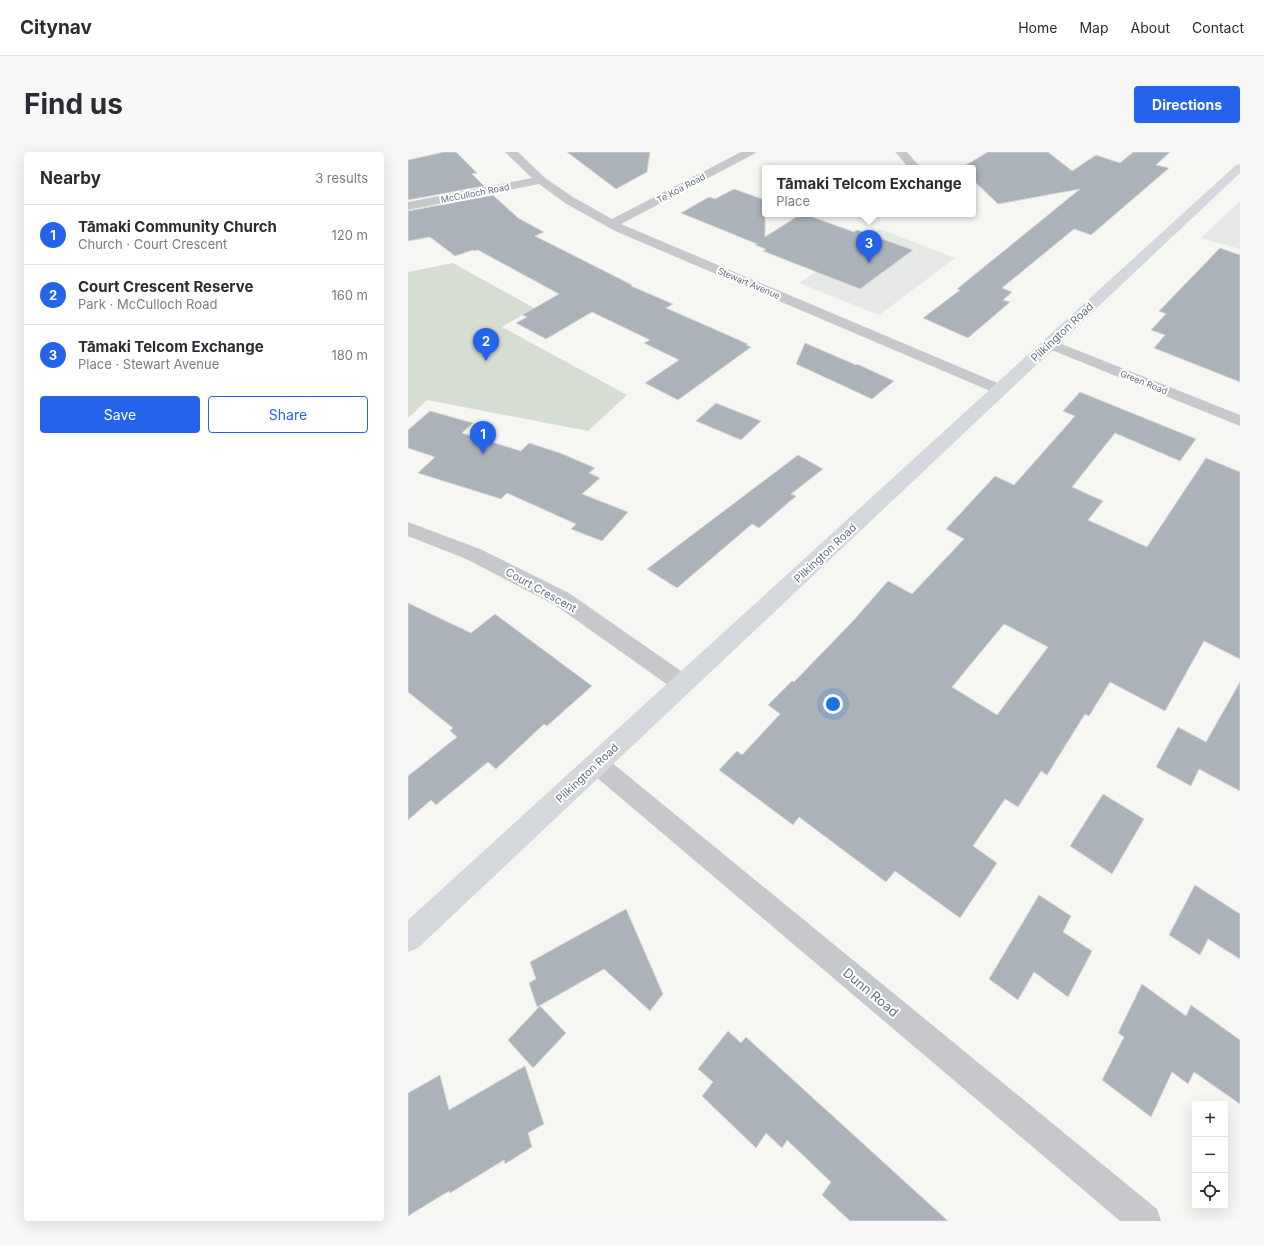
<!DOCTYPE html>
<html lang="en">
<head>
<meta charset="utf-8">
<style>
  body { margin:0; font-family:Inter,sans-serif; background:#f7f7f7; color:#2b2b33 }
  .controls { position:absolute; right:12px; bottom:12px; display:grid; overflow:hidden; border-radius:4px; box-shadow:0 4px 16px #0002 }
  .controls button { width:36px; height:36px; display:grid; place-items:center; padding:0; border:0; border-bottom:1px solid #e1e1e2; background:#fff; color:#2b2b33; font:20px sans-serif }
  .you { position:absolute; left:425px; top:552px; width:14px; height:14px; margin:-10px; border:3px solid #fff; border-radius:50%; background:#1a73e8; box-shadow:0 0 0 6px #1a73e833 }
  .badge { display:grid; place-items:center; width:26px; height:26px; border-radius:50%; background:#2563eb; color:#fff; font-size:13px; font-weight:700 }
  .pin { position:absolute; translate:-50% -33px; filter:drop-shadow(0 1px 2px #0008) }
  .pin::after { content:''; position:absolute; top:21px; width:14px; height:12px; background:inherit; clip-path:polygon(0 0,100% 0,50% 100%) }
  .popup { position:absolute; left:354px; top:13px; width:214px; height:52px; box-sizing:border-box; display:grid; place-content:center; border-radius:4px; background:#fff; filter:drop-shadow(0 1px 3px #0005); font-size:13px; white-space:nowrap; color:#7c7c81 }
  .popup b { font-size:15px; color:#2b2b33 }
  .popup::after { content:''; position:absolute; left:50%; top:100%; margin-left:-8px; border:8px solid transparent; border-top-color:#fff }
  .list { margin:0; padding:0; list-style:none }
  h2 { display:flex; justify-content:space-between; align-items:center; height:52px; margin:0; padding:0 16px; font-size:17px }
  h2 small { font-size:13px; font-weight:400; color:#7c7c81 }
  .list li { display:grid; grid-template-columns:26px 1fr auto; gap:12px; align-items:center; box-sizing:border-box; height:60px; padding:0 16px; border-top:1px solid #e1e1e2 }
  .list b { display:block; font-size:15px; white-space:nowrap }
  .list p { margin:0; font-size:13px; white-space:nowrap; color:#7c7c81 }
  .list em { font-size:13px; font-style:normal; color:#7c7c81 }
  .actions { display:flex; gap:8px; padding:12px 16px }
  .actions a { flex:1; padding:9px 0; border:1px solid #2563eb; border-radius:4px; text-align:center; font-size:14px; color:#2563eb }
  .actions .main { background:#2563eb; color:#fff }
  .icon { flex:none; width:22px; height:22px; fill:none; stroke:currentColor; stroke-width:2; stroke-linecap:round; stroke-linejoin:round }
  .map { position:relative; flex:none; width:832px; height:1069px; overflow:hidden; border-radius:4px }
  header { display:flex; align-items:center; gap:24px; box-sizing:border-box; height:56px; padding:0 20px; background:#fff; border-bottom:1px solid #e1e1e2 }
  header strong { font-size:19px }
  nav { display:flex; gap:22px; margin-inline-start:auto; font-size:14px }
  .intro { display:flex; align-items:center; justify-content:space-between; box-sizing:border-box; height:96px; padding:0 24px }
  h1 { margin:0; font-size:28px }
  .button { padding:10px 18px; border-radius:4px; background:#2563eb; color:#fff; font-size:14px; font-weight:700 }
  main { display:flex; gap:24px; padding:0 24px }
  aside { flex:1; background:#fff; border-radius:4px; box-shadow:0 4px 16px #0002 }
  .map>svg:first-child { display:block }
  .built { fill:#e6e8e6 }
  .green { fill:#d6ddd3 }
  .building { fill:#abb2b9; stroke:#d7d7d5; fill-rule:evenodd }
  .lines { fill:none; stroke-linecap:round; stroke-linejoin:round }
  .street { fill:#c6c8cc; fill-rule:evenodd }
  .secondary { fill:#d4d8dc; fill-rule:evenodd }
  .labels { text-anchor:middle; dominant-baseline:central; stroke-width:4; stroke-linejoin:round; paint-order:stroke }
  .far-street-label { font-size:9px; fill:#647284; stroke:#fff }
  .street-label { font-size:11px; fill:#647284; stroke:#fff }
  .near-street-label { font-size:13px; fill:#647284; stroke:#fff }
</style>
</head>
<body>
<header>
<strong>Citynav</strong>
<nav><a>Home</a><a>Map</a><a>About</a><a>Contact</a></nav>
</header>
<div class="intro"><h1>Find us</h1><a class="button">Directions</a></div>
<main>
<aside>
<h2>Nearby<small>3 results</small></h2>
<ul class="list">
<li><span class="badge">1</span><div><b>Tāmaki Community Church</b><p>Church · Court Crescent</p></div><em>120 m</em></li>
<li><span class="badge">2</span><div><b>Court Crescent Reserve</b><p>Park · McCulloch Road</p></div><em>160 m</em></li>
<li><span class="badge">3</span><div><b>Tāmaki Telcom Exchange</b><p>Place · Stewart Avenue</p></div><em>180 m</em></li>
</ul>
<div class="actions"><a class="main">Save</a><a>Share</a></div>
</aside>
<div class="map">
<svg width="832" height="1069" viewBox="0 0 832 1069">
  <rect width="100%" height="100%" fill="#f6f6f2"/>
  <!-- built -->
  <path class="built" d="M832 49V97L793 86Z
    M472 77 547 106 471 163 391 131Z"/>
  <!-- green -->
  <path class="green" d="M45 111 126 156 94 175 219 243 180 279 19 248 0 266V120Z"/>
  <!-- building -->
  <path class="building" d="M36 0H48L69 21 64 22 76 34 0 48V8Z
    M159 0H242L239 20 208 37Z
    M580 0H640L664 19 688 3 712 11 725 0H762L748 13 761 16 683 83 666 77 594 136 604 140 595 148 602 150 560 186 515 166 552 138 549 137 672 37 590 52 565 28V16H553Z
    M326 37 357 48V85L393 62H396L446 80 449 78 505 98 452 137 355 99 358 97 347 93 349 92 273 61 301 45 307 47Z
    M85 43 110 66 136 80 127 84 224 133 223 134 265 152 258 156 340 192 338 193 343 195 270 248 237 231 271 208 236 191 242 188 184 160 138 187 108 171 119 165 114 163 151 142 70 98 67 99 65 98 47 104 22 85 0 89V59Z
    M812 96 832 103V230L746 196 757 183 743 178 758 162 751 159Z
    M397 191 448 213 449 212 486 229 464 247 388 212Z
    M672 240 788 287 772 309 707 281 664 335 695 349 680 368 739 395 798 306 832 320V507L796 489 757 559 702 530 681 564 677 562 639 623 633 619 610 655 597 647 565 694 589 711 552 766 487 719 478 730 391 665 385 673 311 618 329 599 334 603 372 562 360 553 384 529 386 530 445 469 480 429 504 442 556 387 538 377 587 324 606 333 667 264 655 259ZM596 472 640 495 589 563 544 535Z
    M308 251 353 269 333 288 288 269Z
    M22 259 65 271 54 281 113 299 121 291 152 301 187 316 181 321 192 326 174 342 220 360 194 389 163 377 168 372 99 341 93 347 10 321 27 305 0 296V278Z
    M390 303 415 317 383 342 388 344 351 376 344 372 269 436 239 417Z
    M0 451 63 481 87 462 184 534 139 574 136 572 88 617 80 610 28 653 23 648 0 668V624L49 585 42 579 45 576 0 540Z
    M832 530V639L791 617 783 634 748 615 770 575 798 590Z
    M695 642 736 667 704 722 662 694Z
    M787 733 832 762V807L800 787 792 803 761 783Z
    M631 743 663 764 655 780 684 799 660 845 626 820 610 848 581 827Z
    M218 757 255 842 242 859 196 817 129 855 121 831 128 827 122 810Z
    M734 832 778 864 783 853 832 888V952L786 920 780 932 764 920 743 965 694 928 716 885 710 881Z
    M132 854 158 881 125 916 100 888Z
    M320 879 333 891 338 885 540 1069H442L414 1043 423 1030 379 988 374 996 358 981 348 996 294 944 305 930 290 917Z
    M117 914 136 972 120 981 124 995 97 1012 96 1008 42 1041 41 1039 0 1064V941L32 923 41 958Z"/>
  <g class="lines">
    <!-- street -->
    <path class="street" d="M97 0H110L137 26 165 45 204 67 333 0H348L346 2 213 72 599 235 601 238 599 241 593 243 587 241 207 79 157 51 131 32 0 58V50L124 26Z
      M487 0H499L513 16H501Z
      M641 187 832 263V274L636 195 633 192 636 189Z
      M0 370 72 397 161 441 283 526 286 532 283 538 275 541 267 538 147 453 58 407 0 384Z
      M189 601 197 605 749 1057 753 1069H712L181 619 177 612 181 605Z"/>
    <!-- secondary -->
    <path class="secondary" d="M832 12V21L10 796 0 800V768L828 13Z"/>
  </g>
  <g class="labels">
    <!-- far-street labels -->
    <g class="far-street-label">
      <text transform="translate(273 36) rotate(-28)">Te Koa Road</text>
      <text transform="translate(67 41) rotate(-11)">McCulloch Road</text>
      <text transform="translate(341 131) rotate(23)">Stewart Avenue</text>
      <text transform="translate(736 230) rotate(22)">Green Road</text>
    </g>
    <!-- street labels -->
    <g class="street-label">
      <text transform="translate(654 180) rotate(-43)">Pilkington Road</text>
      <text transform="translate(417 401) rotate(-43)">Pilkington Road</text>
      <text transform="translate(133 438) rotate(29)">Court Crescent</text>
      <text transform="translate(179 621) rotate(-43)">Pilkington Road</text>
    </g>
    <!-- near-street labels -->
    <g class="near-street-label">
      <text transform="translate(463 840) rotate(40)">Dunn Road</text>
    </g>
  </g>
</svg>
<div class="controls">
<button>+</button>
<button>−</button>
<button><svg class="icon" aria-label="locate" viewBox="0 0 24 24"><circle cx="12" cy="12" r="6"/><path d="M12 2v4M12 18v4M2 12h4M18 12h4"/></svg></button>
</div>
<div class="you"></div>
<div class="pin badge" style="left:75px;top:302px">1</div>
<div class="pin badge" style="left:78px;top:209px">2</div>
<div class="pin badge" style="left:461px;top:111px">3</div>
<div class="popup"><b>Tāmaki Telcom Exchange</b>Place</div>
</div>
</main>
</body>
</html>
